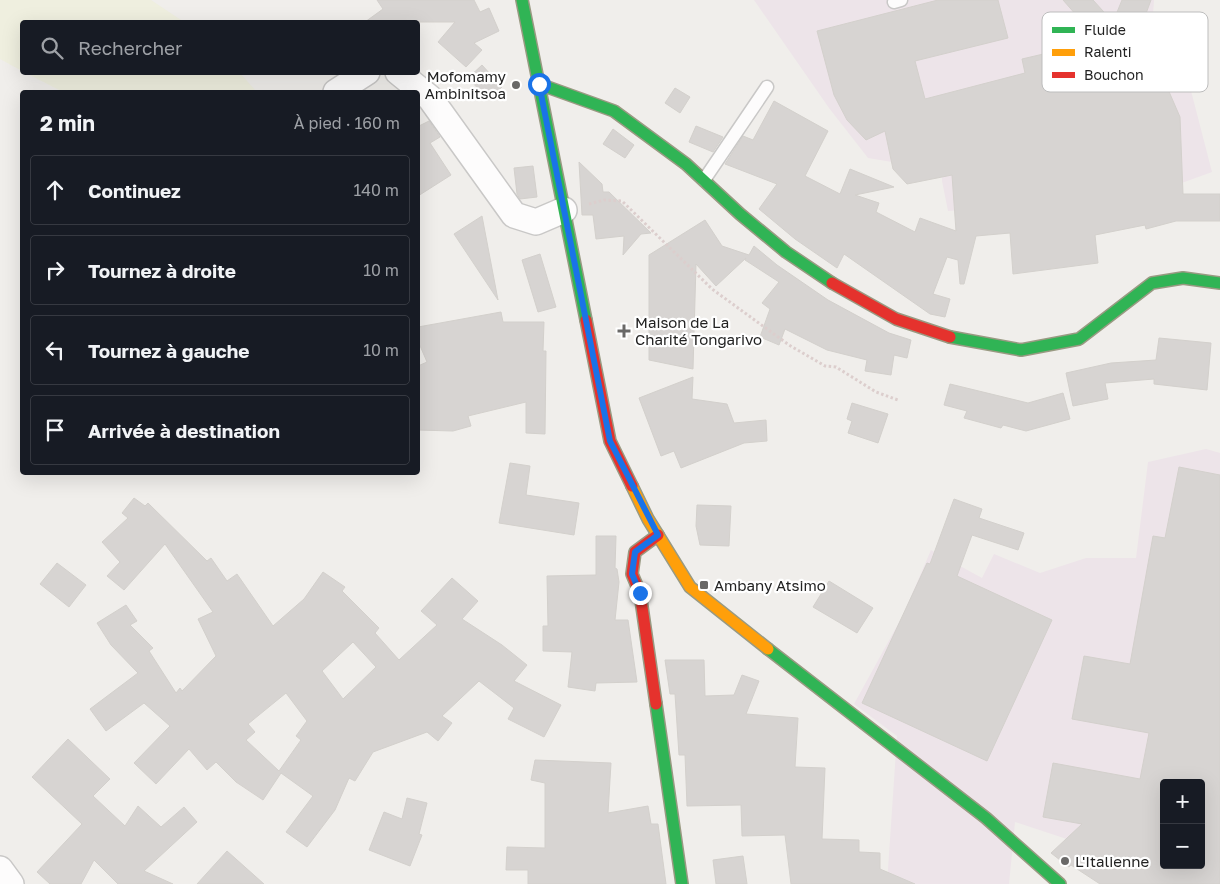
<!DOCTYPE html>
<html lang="fr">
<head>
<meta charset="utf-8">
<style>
  body { margin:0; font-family:"Golos Text",sans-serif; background:#20242c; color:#f1f3f6 }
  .controls { position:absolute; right:15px; bottom:15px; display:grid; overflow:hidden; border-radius:5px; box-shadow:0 5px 20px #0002 }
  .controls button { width:45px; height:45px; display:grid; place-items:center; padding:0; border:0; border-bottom:1px solid #363941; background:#171b24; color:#f1f3f6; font:25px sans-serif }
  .stop { position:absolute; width:15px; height:15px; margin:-11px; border:4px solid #1a73e8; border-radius:50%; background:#fff }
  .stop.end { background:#1a73e8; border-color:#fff; box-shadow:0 1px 5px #0008 }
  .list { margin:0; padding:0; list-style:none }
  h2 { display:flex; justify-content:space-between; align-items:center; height:65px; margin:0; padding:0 20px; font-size:21px }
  h2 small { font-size:16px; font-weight:400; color:#9ea1a6 }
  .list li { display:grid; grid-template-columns:32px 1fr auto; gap:15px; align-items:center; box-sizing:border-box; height:70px; margin:0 10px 10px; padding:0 10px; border:1px solid #363941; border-radius:5px }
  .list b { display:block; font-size:19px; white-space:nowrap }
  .list em { font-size:16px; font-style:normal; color:#9ea1a6 }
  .icon { flex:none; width:28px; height:28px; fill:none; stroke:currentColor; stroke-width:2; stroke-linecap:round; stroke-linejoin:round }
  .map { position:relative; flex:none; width:1220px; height:884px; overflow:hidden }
  .search { position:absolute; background:#171b24; box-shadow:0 5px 20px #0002; left:20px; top:20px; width:400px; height:55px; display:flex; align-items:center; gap:12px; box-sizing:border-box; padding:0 18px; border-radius:5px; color:#9ea1a6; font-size:19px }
  .panel { position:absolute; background:#171b24; box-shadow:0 5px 20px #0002; left:20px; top:90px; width:400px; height:385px; border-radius:5px }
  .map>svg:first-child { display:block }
  .industrial { fill:#ede4e9; fill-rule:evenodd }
  .farmland { fill:#efefdf }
  .building { fill:#d7d4d2; stroke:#d3d0cc; fill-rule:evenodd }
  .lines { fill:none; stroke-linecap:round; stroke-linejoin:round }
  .lane-casing { stroke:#c9c8c7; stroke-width:15 }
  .street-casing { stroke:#c9c8c7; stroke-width:28 }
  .fast-casing { stroke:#999a82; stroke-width:14 }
  .slow-casing { stroke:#999a82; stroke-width:14 }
  .jam-casing { stroke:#999a82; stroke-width:14 }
  .path { stroke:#dccecd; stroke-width:3; stroke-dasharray:2.5 2.5; stroke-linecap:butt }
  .lane { stroke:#fdfcfc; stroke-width:12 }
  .street { stroke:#fdfcfc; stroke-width:25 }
  .fast { stroke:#30b455; stroke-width:11 }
  .slow { stroke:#ff9f0a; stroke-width:11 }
  .jam { stroke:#e5322d; stroke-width:11 }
  .route { stroke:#1a73e8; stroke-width:6 }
  .poi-dot { fill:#6a6968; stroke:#fff; stroke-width:2 }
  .labels { text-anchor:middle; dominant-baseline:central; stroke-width:4.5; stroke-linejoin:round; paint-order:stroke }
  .poi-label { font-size:15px; fill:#222; stroke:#fff; text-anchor:start }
  .key { fill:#fff; stroke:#bdbdbd; stroke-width:1 }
  .key-label { font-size:14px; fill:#222 }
</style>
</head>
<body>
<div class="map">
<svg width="1220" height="884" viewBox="0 0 1220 884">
  <rect width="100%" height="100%" fill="#f0eeeb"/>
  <!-- industrial -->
  <path class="industrial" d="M754 0H1154L1153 14 1174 25 1212 172 1077 221 1047 204 948 211 942 181V160L892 162 868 158 829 108Z
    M1206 449 1220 453V884H1203L1015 822 1009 884H887L897 736 854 704 903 615 931 550 982 578 994 554 1040 573 1086 558H1136L1148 462ZM1164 783H1201V865H1164Z"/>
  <!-- farmland -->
  <path class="farmland" d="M0 0H151L184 22H22V71L0 59Z
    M26 73H240L255 90 252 92H63Z"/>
  <!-- building -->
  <path class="building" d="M377 0H474L480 12 489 8 499 31 474 43 482 50 466 67 438 42 455 22H365L383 9Z
    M938 0H998L1008 38 915 61 925 99 1025 73 1022 59 1099 41 1063 0H1093L1113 22 1122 0H1151L1141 27 1180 117 1183 194H1220V221H1176L1146 229 1145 225 1095 235 1098 263 1013 274 1010 233 976 236 964 284H960L958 260 947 257 933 294 950 299 945 317 930 314 844 254 837 268 795 239 759 209 777 184 725 164 743 136 753 140 774 101 828 131 805 176 840 194 850 169 894 187 855 195 879 203 876 212 915 232 920 218 956 231 952 175 907 184 893 169 885 131 866 140 847 120 834 95 817 31Z
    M482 65 502 87 489 100 468 78Z
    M675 88 690 97 680 113 665 103Z
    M429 121 440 137 430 143 451 175 418 196V123L419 126Z
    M696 126 723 137 713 152 689 142Z
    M613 129 634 145 625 158 603 144Z
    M579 162 602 184 603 192H609L651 233 641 234 623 255 624 236 596 239 593 215H582Z
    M533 166 537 197 520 199 517 194 514 168Z
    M482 216 498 300 454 234Z
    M705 220 722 246 749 255 754 246 777 265 828 300 889 333 911 340 907 358 894 355 891 375 865 371 867 360 827 350 785 329 779 345 760 337 770 309 762 303 779 282 745 260 746 258 716 286 696 264 693 369 649 360V255Z
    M540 254 556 307 538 312 522 260Z
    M501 312 503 322H544L543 351H546L545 434 526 433V402L468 416 471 426 453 431 418 430V366L427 362 418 341V327Z
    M1159 338 1211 343 1207 390 1154 384V379L1105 383 1108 399 1073 406 1066 373 1111 363 1156 360Z
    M693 377 692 399 727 404 734 423 766 420 767 441 744 443 681 468 674 451 661 456 639 398Z
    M950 384 1028 403 1063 393 1070 419 1026 431 1003 425 1001 428 964 418 967 411 944 405Z
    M852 403 888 414 878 443 848 433 852 421 847 419Z
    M510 463 530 466 526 495 579 503 574 535 499 523Z
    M1179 467 1220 475V884H1100L1071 865 1069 867 1051 853 1082 824 1043 817 1053 763 1140 779 1149 733 1072 719 1084 656 1130 664 1153 536 1165 538ZM1164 783H1201V865H1164Z
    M134 498 145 506 148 503 207 561 211 558 227 581 237 574 273 626 304 599 323 572 345 587 342 591 379 628 375 633 399 660 437 625 421 611 452 578 478 601 462 619 502 645 527 665 514 681 561 705 544 737 508 719 514 708 479 681 442 716 452 723 438 741 427 732 373 752 355 781 349 778 335 810 307 847 286 832 313 796 281 773 263 800 236 782 216 762 207 770 189 749 156 784 134 763 170 726 144 703 106 731 90 709 138 673 111 645 97 623 126 605 137 621 130 625 153 648 149 651 176 693 180 688 182 691 216 656 198 619 213 612 165 544 124 590 107 576 120 562 102 542 128 518 122 513ZM353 642 376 667 343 699 322 671ZM286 693 307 721 296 736 301 740 279 771 246 740 255 732 248 724Z
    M954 499 982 509 979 518 1024 533 1018 550 972 535 957 576 1052 620 987 761 862 703 927 563 930 564Z
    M697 505 731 506 729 546 700 545 696 526Z
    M596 536H616L615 568 617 569 619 582 615 620H628L637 682 596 683 595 691 568 687 572 652 543 651V626H548L547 576 596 575Z
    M57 563 86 585 69 607 40 584Z
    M829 581 873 608 857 633 813 607Z
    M665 660H704L705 696 734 695 742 675 759 681 746 714 798 718 795 767 825 768 822 839 859 840V852L880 853V869L915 884H791L785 835 742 836 741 805 687 806 685 755H679L675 694H670Z
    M68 739 110 779 93 796 125 826 138 806 161 827 184 807 197 822 144 871 173 884H118L94 860 81 884H50L37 872 82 824 32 777Z
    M535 760 611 763 608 813 648 806 651 824H658L666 884H528V870H506L507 847 545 848V783L531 780Z
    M407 798 427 803 419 834 422 835 410 866 369 850 384 812 402 819Z
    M227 851 264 884H197Z
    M743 856 747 884H716L713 860Z"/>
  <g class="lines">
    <!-- lane casing -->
    <g class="lane-casing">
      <path id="lane" d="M894 2 901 0
        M704 180 767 87"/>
    </g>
    <!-- street casing -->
    <g class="street-casing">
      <path id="street" d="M398 72 430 98 514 215 536 222 564 210
        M336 92 367 72
        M0 869 11 884"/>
    </g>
    <!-- fast casing -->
    <g class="fast-casing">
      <path id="fast" d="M522 0 586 320
        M539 84 614 111 686 164 740 214 786 252 832 283
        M950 337 1021 350 1079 339 1152 283 1183 278 1220 283
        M768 649 986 818 1060 884
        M656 704 682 884"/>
    </g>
    <!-- slow casing -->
    <g class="slow-casing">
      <path id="slow" d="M632 486 648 519 690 587 768 649"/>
    </g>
    <!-- jam casing -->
    <g class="jam-casing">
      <path id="jam" d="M832 283 896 319 950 337
        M586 320 610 441 632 486
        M656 704 640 593 632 574 635 552 658 535"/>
    </g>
    <!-- path -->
    <path class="path" d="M589 204 604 200 622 201 712 289 789 345 825 366 836 367 876 392 898 400"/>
    <!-- lane -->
    <use href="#lane" class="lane"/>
    <!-- street -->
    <use href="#street" class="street"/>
    <!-- fast -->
    <use href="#fast" class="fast"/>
    <!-- slow -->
    <use href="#slow" class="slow"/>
    <!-- jam -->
    <use href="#jam" class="jam"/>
  </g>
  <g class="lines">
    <!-- route -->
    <path class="route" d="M539 84 610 441 658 535 635 552 632 574 640 593"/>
  </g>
  <!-- markers -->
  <g class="poi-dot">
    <circle cx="516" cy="85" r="5"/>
    <path d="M621.5 323.5h5v5h5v5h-5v5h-5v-5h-5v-5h5z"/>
    <rect x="699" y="580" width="10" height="10" rx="2.5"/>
    <circle cx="1065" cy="861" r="5"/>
  </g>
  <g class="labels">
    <!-- poi labels -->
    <g class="poi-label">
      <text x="506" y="76" text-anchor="end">Mofomamy<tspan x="506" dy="17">Ambinitsoa</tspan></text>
      <text x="635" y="322">Maison de La<tspan x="635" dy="17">Charité Tongarivo</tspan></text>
      <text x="714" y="585">Ambany Atsimo</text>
      <text x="1075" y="861">L'Italienne</text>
    </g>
  </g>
  <!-- legend -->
  <rect x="1042" y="12" width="166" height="80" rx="8" class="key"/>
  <rect x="1052" y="27" width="23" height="6" fill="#30b455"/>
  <rect x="1052" y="49" width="23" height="7" fill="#ff9f0a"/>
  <rect x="1052" y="72" width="23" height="6" fill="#e5322d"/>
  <g class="key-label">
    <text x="1084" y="35">Fluide</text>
    <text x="1084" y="57">Ralenti</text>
    <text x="1084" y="80">Bouchon</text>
  </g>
</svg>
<div class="controls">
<button>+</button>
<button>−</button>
</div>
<div class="stop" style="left:539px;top:84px"></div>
<div class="stop end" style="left:640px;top:593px"></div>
<div class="search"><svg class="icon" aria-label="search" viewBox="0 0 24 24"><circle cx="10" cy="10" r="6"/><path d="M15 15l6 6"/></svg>Rechercher</div>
<section class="panel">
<h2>2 min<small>À pied · 160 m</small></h2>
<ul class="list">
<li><svg class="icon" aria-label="ahead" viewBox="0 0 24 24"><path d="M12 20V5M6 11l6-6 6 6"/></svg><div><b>Continuez</b></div><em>140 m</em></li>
<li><svg class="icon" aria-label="right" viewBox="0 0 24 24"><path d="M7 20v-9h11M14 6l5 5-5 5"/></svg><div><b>Tournez à droite</b></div><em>10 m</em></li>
<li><svg class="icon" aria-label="left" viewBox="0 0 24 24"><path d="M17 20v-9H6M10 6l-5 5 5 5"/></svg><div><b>Tournez à gauche</b></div><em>10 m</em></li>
<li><svg class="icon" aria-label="arrive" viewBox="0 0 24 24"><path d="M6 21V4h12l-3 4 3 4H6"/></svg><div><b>Arrivée à destination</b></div></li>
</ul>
</section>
</div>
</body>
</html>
